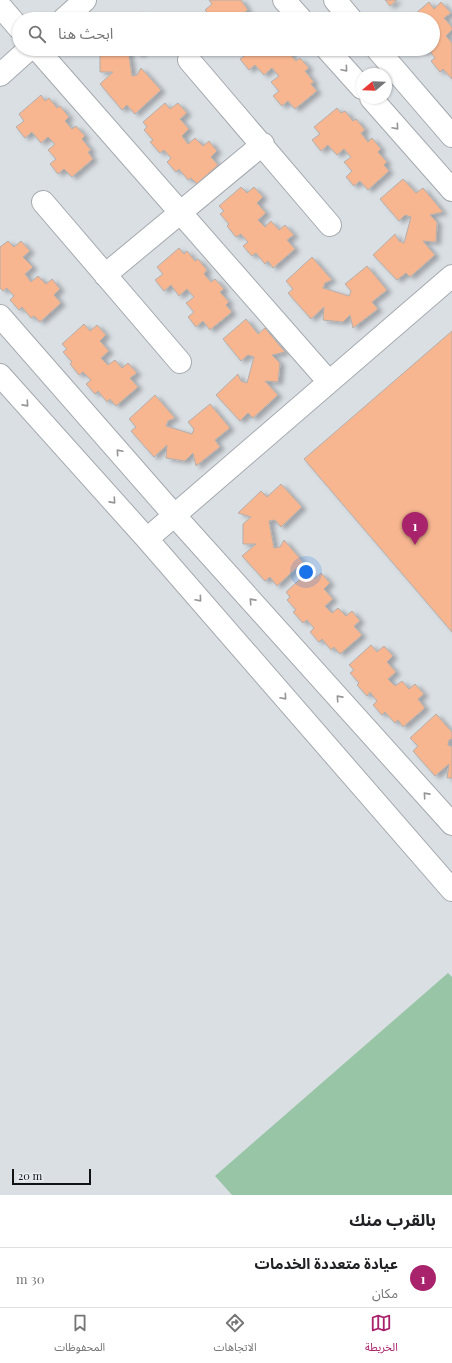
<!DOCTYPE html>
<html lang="ar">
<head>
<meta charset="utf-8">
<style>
  body { margin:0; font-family:"Playfair Display","Noto Sans Arabic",serif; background:#f6f6f6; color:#202124; direction:rtl }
  .compass { position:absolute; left:356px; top:68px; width:36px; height:36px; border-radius:50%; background:#fff; box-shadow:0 1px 3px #0004; rotate:251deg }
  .scale { position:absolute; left:12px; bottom:10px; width:79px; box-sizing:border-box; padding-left:4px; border:2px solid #111315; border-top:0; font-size:11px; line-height:14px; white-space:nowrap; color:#111315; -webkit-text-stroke:3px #e7ecf2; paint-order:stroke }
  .you { position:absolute; left:306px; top:572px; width:14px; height:14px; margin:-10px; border:3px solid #fff; border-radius:50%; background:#1a73e8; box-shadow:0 0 0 6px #1a73e833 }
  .badge { display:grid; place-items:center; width:26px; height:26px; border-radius:50%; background:#a9236c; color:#fff; font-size:13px; font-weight:700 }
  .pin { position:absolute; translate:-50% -33px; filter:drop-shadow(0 1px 2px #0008) }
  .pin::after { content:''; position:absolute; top:21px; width:14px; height:12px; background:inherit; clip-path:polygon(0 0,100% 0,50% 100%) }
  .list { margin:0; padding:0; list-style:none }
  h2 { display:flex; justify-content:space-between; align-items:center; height:52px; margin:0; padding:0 16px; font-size:17px }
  h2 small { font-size:13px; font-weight:400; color:#757577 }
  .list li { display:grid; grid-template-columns:26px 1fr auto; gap:12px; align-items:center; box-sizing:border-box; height:60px; padding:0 16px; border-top:1px solid #e0e0e0 }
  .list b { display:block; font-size:15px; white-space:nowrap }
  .list p { margin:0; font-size:13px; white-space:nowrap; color:#757577 }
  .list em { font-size:13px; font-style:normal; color:#757577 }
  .icon { flex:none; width:22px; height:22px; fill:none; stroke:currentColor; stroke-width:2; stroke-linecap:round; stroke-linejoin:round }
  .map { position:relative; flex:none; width:452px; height:1195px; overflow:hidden; direction:ltr }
  .search { position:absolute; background:#fff; box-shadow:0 1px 3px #0004; left:12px; right:12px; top:12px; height:44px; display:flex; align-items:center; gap:10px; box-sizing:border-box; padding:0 14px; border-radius:22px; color:#757577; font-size:15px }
  .sheet { height:112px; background:#fff }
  nav { display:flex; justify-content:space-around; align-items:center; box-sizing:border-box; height:56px; border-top:1px solid #e0e0e0; background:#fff; font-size:11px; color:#757577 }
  nav a { display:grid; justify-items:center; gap:2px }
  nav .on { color:#a9236c }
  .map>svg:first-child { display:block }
  .green { fill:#99c5a7 }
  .building { fill:#f7b690; stroke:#b5aeab; filter:url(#shadow) }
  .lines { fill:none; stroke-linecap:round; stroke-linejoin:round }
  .minor-casing { stroke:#a4a9ae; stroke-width:24 }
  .minor { stroke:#fff; stroke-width:22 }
  .oneway { stroke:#949596 }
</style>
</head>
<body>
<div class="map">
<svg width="452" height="1195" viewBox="0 0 452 1195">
  <defs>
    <filter id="shadow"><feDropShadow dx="4.5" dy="2.5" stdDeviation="2" flood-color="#0004"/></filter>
  </defs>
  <rect width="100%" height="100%" fill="#dadfe4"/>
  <!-- green -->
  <path class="green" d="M448 973 452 977V1195H232L215 1176Z"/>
  <!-- building -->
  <path class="building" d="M209 0H241L248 10 245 12 251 19H213L205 10 212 4Z
    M385 0H397L390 6Z
    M429 2 434 9 441 2 451 13 444 18 452 27V30L446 36 452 43V79L443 69 440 72 431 61 435 58 428 49 424 53 421 49H433V19H409Z
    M138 12 145 19H131Z
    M104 49H128L132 76 137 75 141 68 161 90 135 114 127 105 122 110 100 84 113 72H100V52Z
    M134 49H145L139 55Z
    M244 49H292L289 53 296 61 300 58 309 68 305 71 314 82 311 84 317 91 295 109 288 101 282 106 273 96 279 91 271 82 279 76 272 68 264 75 255 65 249 70 240 59 248 53Z
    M41 95 45 101 49 98 57 108 60 106 69 117 65 121 72 129 76 126 85 136 82 139 91 150 88 152 93 159 72 177 64 169 58 174 50 164 56 159 48 150 55 144 48 137 41 143 32 132 25 138 16 127 24 121 19 114Z
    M165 103 170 109 178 103 187 113 180 119 189 129 182 136 188 144 195 138 203 146 209 141 217 151 211 157 218 165 197 184 191 178 188 180 179 169 176 172 167 162 171 158 164 150 160 153 150 142 153 140 144 130 147 127 143 122Z
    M337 108 341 113 345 111 353 121 356 119 365 130 361 133 368 142 372 138 381 149 378 152 387 162 384 165 389 171 368 190 360 181 354 186 346 177 352 171 344 162 351 157 344 149 337 155 328 145 321 151 312 140 320 134 314 127Z
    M403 179 416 193 423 188 443 212 430 215 437 222 436 242 423 241 435 255 410 277 406 273 397 280 373 255 395 234 399 241 404 243 411 217 405 215 399 221 380 199Z
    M241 187 247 193 254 187 263 197 257 203 266 213 258 220 265 227 271 221 279 230 285 225 294 235 287 240 295 249 273 268 268 261 265 264 256 253 252 256 243 246 248 242 241 234 236 237 227 226 229 224 220 214 224 211 219 206Z
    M8 241 14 247 21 241 30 251 23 257 33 267 25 274 31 282 38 276 46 284 52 279 60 289 54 295 61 303 40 322 34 316 31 318 22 307 19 310 10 300 14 296 7 288 3 291 0 288V247Z
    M179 248 184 254 187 251 195 261 198 259 207 270 204 274 211 282 215 279 224 289 220 292 229 302 226 305 232 312 210 330 203 321 196 327 188 317 194 312 186 303 194 297 187 289 179 296 171 285 164 291 155 280 163 274 157 267Z
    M312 257 332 280 325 283 323 288 349 296 351 291 345 284 367 266 387 290 372 302 378 309 353 328 350 315 343 322 323 320 324 307 311 319 288 293 293 289 286 281Z
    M246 319 258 334 265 328 285 352 272 355 280 363 278 382 265 381 278 395 253 418 248 413 240 421 216 395 238 374 241 381 247 383 254 357 248 355 241 361 223 339Z
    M84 324 90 331 97 325 106 335 100 341 109 351 101 358 108 365 115 360 122 368 128 363 137 373 130 378 138 387 116 406 110 399 107 402 98 391 95 394 86 384 91 380 83 372 79 375 70 364 72 362 63 352 67 349 62 344Z
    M452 331V632L304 459Z
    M155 395 175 418 168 421 166 426 192 434 194 429 188 422 210 404 230 428 215 440 220 447 196 466 193 453 185 461 166 458 167 445 154 457 131 431 136 427 129 419Z
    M281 484 302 507 281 527 275 520 269 521 274 548 280 547 284 540 303 562 277 586 270 577 265 581 242 556 256 544H243V524L251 517 238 513 261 491 267 497Z
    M308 572 314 579 321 573 330 583 324 589 333 599 325 606 332 613 338 608 346 616 352 611 360 621 354 626 362 635 340 654 334 647 331 650 322 639 319 642 310 632 314 628 307 620 303 623 293 612 296 610 287 600 290 597 286 592Z
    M371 645 377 652 384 646 393 656 387 662 396 672 388 679 395 686 402 681 409 689 415 684 424 694 418 699 425 708 403 727 398 720 395 723 385 712 382 715 373 705 377 701 370 692 367 696 357 685 359 683 350 673 354 670 349 665Z
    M436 714 452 732V739L449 740 448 745 452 747V778H447L449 764 435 776 413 751 418 746 410 738Z"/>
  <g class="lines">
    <!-- minor casing -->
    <g class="minor-casing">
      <path id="minor" d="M284 0 301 19
        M335 0 351 19
        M0 6 19 28
        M64 19 85 0
        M37 49 329 382
        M327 49 362 88
        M377 49 452 136
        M189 60 330 225
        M0 75 29 49
        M371 98 452 190
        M43 202 180 362
        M105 275 263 144
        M0 316 175 516 452 824
        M0 375 147 539 452 890
        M147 539 452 276"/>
    </g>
    <!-- minor -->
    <use href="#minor" class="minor"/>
  </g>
  <!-- one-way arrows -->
  <defs><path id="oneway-chevron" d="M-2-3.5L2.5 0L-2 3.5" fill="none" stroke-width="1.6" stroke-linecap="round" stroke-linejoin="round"/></defs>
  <g class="oneway">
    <use href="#oneway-chevron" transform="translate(345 69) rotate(49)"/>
    <use href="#oneway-chevron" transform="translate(396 127) rotate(49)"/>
    <use href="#oneway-chevron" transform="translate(26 404) rotate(48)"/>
    <use href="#oneway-chevron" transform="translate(119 452) rotate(-131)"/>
    <use href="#oneway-chevron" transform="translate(113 501) rotate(48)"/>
    <use href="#oneway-chevron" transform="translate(199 599) rotate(49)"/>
    <use href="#oneway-chevron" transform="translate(252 601) rotate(-132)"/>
    <use href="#oneway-chevron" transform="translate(284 697) rotate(49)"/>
    <use href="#oneway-chevron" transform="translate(339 698) rotate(-132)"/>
    <use href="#oneway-chevron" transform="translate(426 795) rotate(-132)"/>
  </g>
</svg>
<svg class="compass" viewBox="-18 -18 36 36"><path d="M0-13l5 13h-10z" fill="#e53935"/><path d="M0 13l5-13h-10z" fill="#757577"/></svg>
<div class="scale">20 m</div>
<div class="you"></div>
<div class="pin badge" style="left:415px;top:545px">1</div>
<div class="search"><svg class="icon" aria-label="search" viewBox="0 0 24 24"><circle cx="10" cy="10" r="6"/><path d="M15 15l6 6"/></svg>ابحث هنا</div>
</div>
<section class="sheet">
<h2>بالقرب منك<small></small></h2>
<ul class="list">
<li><span class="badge">1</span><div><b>عيادة متعددة الخدمات</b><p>مكان</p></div><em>30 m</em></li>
</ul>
</section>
<nav>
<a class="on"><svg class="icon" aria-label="map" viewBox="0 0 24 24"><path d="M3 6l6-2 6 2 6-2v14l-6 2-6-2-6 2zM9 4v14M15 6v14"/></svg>الخريطة</a>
<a><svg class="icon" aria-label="directions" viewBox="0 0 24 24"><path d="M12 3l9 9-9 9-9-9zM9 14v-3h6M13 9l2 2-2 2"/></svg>الاتجاهات</a>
<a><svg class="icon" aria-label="saved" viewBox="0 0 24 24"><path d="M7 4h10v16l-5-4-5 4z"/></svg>المحفوظات</a>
</nav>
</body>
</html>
